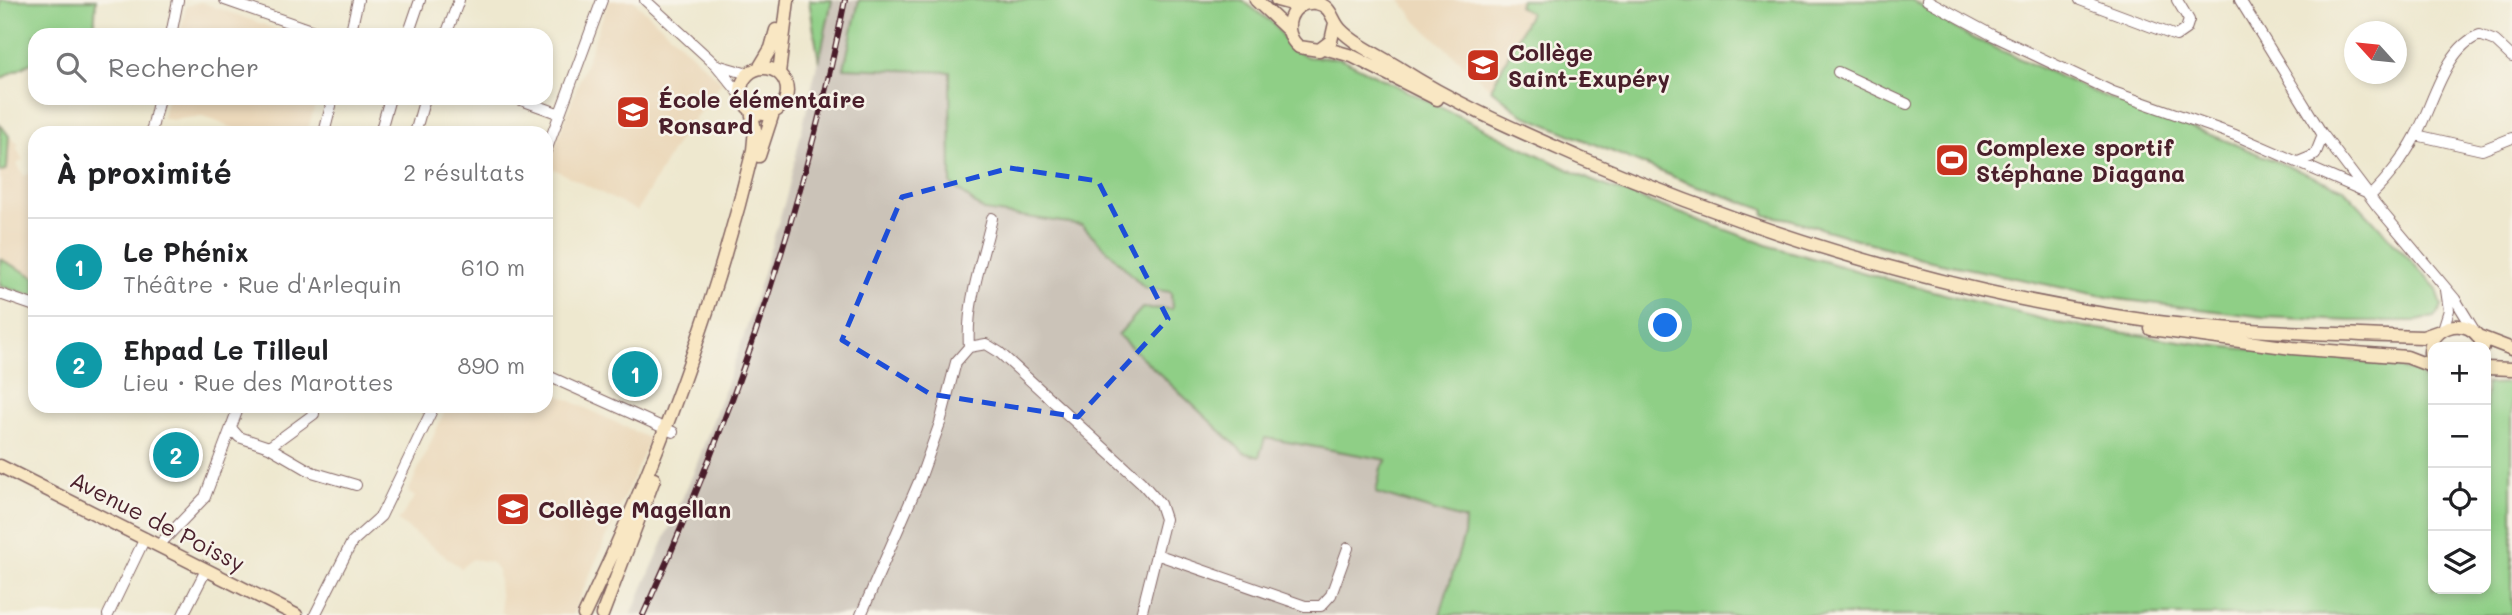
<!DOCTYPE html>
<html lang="fr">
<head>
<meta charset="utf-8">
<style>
  body { margin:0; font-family:Mali,sans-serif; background:#f2f2f2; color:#202124 }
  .controls { position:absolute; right:21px; bottom:21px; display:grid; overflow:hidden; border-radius:14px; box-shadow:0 4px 10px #0003 }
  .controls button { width:63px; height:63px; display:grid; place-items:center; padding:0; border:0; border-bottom:2px solid #e0e0e0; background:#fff; color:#202124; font:35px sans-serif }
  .compass { position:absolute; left:2344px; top:21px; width:63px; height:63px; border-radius:50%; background:#fff; box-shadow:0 4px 10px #0003; rotate:297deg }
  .you { position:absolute; left:1666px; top:326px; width:24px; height:24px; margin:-18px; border:5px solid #fff; border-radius:50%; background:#1a73e8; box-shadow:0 0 0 10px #1a73e833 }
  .badge { display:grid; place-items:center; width:46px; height:46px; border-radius:50%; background:#1a73e8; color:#fff; font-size:23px; font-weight:700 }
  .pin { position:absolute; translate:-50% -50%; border:4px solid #fff; box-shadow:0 2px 7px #0006 }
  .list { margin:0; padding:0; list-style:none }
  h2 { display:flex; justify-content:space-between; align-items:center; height:91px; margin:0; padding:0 28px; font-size:30px }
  h2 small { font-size:23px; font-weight:400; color:#757577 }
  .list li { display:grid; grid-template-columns:46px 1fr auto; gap:21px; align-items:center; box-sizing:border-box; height:98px; padding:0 28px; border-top:2px solid #e0e0e0 }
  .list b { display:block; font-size:26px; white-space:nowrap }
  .list p { margin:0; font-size:23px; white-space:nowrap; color:#757577 }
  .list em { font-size:23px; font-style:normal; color:#757577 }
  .icon { flex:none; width:38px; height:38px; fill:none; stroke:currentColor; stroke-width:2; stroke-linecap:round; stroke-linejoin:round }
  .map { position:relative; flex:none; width:2512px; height:615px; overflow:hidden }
  .search { position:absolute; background:#fff; box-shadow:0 4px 10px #0003; left:28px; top:28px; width:525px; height:77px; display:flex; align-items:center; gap:18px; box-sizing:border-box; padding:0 24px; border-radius:21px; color:#757577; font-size:26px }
  .panel { position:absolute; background:#fff; box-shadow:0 4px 10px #0003; left:28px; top:126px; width:525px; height:287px; border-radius:21px }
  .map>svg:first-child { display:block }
  .built { fill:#ebd8ba }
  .industrial { fill:#cbc3b8 }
  .green { fill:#8fcf86; stroke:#6c7758; stroke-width:2 }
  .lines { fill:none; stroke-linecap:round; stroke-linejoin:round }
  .street-casing { stroke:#836564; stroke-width:12 }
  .secondary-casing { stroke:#836564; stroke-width:15 }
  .street { stroke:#fff; stroke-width:10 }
  .secondary { stroke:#f9e7c3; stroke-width:12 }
  .rail-casing { stroke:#4a1f2b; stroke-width:6 }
  .rail { stroke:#f7f3e8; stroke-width:3.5; stroke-dasharray:10; stroke-linecap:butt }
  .marked { fill:none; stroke:#1d4ed8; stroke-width:5; stroke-dasharray:14 9; stroke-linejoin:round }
  .labels { text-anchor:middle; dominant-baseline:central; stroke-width:5; stroke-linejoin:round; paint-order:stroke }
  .poi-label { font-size:23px; font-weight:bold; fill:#4a1f2b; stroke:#f7f3e8; text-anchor:start }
  .street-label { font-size:23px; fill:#4a1f2b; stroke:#f7f3e8 }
</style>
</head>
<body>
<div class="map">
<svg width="2512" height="615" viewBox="0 0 2512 615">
  <rect width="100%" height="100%" fill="#f7f3e8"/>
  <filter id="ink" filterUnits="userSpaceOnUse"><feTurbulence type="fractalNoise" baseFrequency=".0143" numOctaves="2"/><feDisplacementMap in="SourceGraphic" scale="14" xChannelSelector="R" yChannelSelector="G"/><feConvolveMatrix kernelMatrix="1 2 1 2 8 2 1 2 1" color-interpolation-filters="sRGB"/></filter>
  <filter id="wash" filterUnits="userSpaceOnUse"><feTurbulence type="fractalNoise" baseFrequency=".00686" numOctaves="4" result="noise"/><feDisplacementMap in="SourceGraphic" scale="28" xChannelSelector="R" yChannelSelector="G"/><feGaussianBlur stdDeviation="1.57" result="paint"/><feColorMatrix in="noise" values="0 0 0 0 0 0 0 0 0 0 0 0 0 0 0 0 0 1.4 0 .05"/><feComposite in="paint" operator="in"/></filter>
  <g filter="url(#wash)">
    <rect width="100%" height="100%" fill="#eee8cf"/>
    <!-- built -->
    <path class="built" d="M609 0H633L722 82 677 142 637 211 548 166Z
      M1401 0H1537L1491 89 1417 22Z
      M201 2 292 35H180L186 6Z
      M167 98H317L307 133H245L203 116 171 120 163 118Z
      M9 136 19 145 16 147 23 160 17 164 24 176 35 171V277L0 259V172L7 169Z
      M546 389 650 439 572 615H506L502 613 498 571 491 562 472 559 461 568 398 521 415 497 408 492 447 406H546Z"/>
    <!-- industrial -->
    <path class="industrial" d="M832 0H859L845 68 950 72 951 185 984 211 1082 225 1145 288 1172 292V309L1265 438 1388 460 1377 493 1465 520 1464 535 1441 615H631L694 472 744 336 787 194Z"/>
    <!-- green -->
    <path class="green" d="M0 0H96L94 32 88 35H35V61L0 79Z
      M809 0H832L819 62Z
      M859 0H1242L1274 24 1290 47 1308 57 1340 58 1590 180 1770 246 1886 279 2058 323 2207 345 2345 359 2420 372 2423 379 2433 384V589H2486V384L2512 383V615H1440L1464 535 1465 520 1376 493 1381 468 1387 460 1265 438 1259 457 1243 452 1118 335 1142 308 1172 309 1171 292 1145 288 1082 225 984 211 951 184 950 72 844 68Z
      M1521 0H1912L1964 34 2103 96 2219 138 2344 189 2437 289 2442 307 2434 317 2417 321H2350L2264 317 2118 299 1931 261 1789 219 1764 215 1765 210 1686 182 1523 115 1491 89 1530 13 1518 6Z
      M0 124 9 136 7 169 0 172Z
      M0 259 35 277V296L0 286Z"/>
  </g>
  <g filter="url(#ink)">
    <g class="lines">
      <!-- street casing -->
      <g class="street-casing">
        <path id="street" d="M225 0 325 35
          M645 0 716 65 740 94
          M1927 0 1992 35 2113 92 2235 135 2366 192
          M2080 0 2176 36 2186 29 2189 20 2177 0
          M2240 0 2321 132 2377 206 2455 299 2474 330
          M171 35 178 0
          M350 35 358 0
          M408 35 420 0
          M446 35 459 0
          M717 65 748 74
          M1838 72 1907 104
          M516 98 560 114
          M151 133 159 98
          M324 133 333 98
          M380 133 390 98
          M415 133 425 98
          M2416 135 2482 150 2512 138
          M546 151 602 0
          M2298 162 2315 155 2323 135
          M2370 196C2387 180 2405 156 2416 135 2433 105 2445 47 2480 35L2495 41 2512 57
          M0 294 35 306
          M2443 329 2449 310 2446 290
          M969 347 986 344 999 352 1141 482 1160 504 1165 519 1141 615
          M969 347C966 303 982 261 992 218
          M546 375 673 432
          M231 428 239 437 269 447 312 472 356 485
          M269 447 314 414V406
          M159 545 205 497 239 406
          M1156 554 1305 606H1321L1331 595 1348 548
          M108 615 145 538
          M183 615 206 570
          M315 615 352 542 381 516 434 406
          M861 615 920 479 940 423 956 362 969 347"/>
      </g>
      <!-- secondary casing -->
      <g class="secondary-casing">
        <path id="secondary" d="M1256 0 1288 30
          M1277 0 1299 6
          M1335 23 1331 41 1319 50 1299 47C1280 32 1289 0 1316 3 1332 6 1331 19 1340 29 1355 45 1382 57 1401 69 1457 105 1519 131 1580 158 1752 231 1936 289 2122 317 2210 331 2299 332 2388 336L2423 337 2440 331
          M1324 48 1352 56 1437 99
          M741 91a23 23 0 1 1 46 0a23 23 0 1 1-46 0Z
          M759 68 771 48 776 30
          M779 73 788 0
          M759 156 773 113
          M2151 329 2292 348 2407 357 2433 367
          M2478 336 2512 349
          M2433 365C2417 328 2472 308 2483 347
          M2486 368 2512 369
          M0 466 296 615
          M584 615C656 466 714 311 753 150L755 129 751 111
          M602 615 654 479"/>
      </g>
      <!-- street -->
      <use href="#street" class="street"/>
      <!-- secondary -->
      <use href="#secondary" class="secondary"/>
      <!-- rail casing -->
      <g class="rail-casing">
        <path id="rail" d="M643 615C733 418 803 213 845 0"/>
      </g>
      <!-- rail -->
      <use href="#rail" class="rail"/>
    </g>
  </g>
  <!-- marked area -->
  <path class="marked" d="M1010 168 1098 181 1168 319 1078 417 930 394 842 340 902 197Z"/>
  <!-- icons -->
  <defs>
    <g id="school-square" transform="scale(1.75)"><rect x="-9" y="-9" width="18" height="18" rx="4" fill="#c8321e" stroke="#f7f3e8"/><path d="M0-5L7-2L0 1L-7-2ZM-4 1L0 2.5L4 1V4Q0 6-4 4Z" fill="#fff"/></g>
    <g id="stadium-square" transform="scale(1.75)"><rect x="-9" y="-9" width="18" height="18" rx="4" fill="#c8321e" stroke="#f7f3e8"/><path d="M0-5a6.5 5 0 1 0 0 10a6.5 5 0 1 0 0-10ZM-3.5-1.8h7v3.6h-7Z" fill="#fff"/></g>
  </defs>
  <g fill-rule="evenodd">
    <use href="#school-square" x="1483" y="65"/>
    <use href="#school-square" x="633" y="112"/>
    <use href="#stadium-square" x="1952" y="160"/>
    <use href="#school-square" x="513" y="509"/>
  </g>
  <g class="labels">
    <!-- poi labels -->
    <g class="poi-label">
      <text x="1508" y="52">Collège<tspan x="1508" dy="26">Saint-Exupéry</tspan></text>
      <text x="658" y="99">École élémentaire<tspan x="658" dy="26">Ronsard</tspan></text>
      <text x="1976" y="147">Complexe sportif<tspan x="1976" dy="26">Stéphane Diagana</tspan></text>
      <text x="538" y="509">Collège Magellan</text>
    </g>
    <!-- street labels -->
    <g class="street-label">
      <text transform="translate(158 521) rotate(27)">Avenue de Poissy</text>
    </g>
  </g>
</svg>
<div class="controls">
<button>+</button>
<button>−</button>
<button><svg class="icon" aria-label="locate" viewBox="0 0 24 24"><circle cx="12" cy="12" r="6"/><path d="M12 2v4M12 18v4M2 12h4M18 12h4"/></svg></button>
<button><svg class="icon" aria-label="layers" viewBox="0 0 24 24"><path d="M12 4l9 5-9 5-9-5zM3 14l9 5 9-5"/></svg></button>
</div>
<svg class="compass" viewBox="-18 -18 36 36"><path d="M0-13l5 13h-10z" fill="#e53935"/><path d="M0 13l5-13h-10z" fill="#757577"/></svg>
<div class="you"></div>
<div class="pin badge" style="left:635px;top:374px;background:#0f9aa8">1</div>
<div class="pin badge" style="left:176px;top:455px;background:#0f9aa8">2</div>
<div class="search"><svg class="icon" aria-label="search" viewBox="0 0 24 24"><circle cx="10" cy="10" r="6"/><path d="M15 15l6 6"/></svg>Rechercher</div>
<section class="panel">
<h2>À proximité<small>2 résultats</small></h2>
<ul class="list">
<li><span class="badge" style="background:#0f9aa8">1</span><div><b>Le Phénix</b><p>Théâtre · Rue d'Arlequin</p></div><em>610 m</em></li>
<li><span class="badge" style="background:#0f9aa8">2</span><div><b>Ehpad Le Tilleul</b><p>Lieu · Rue des Marottes</p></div><em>890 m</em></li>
</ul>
</section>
</div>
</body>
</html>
